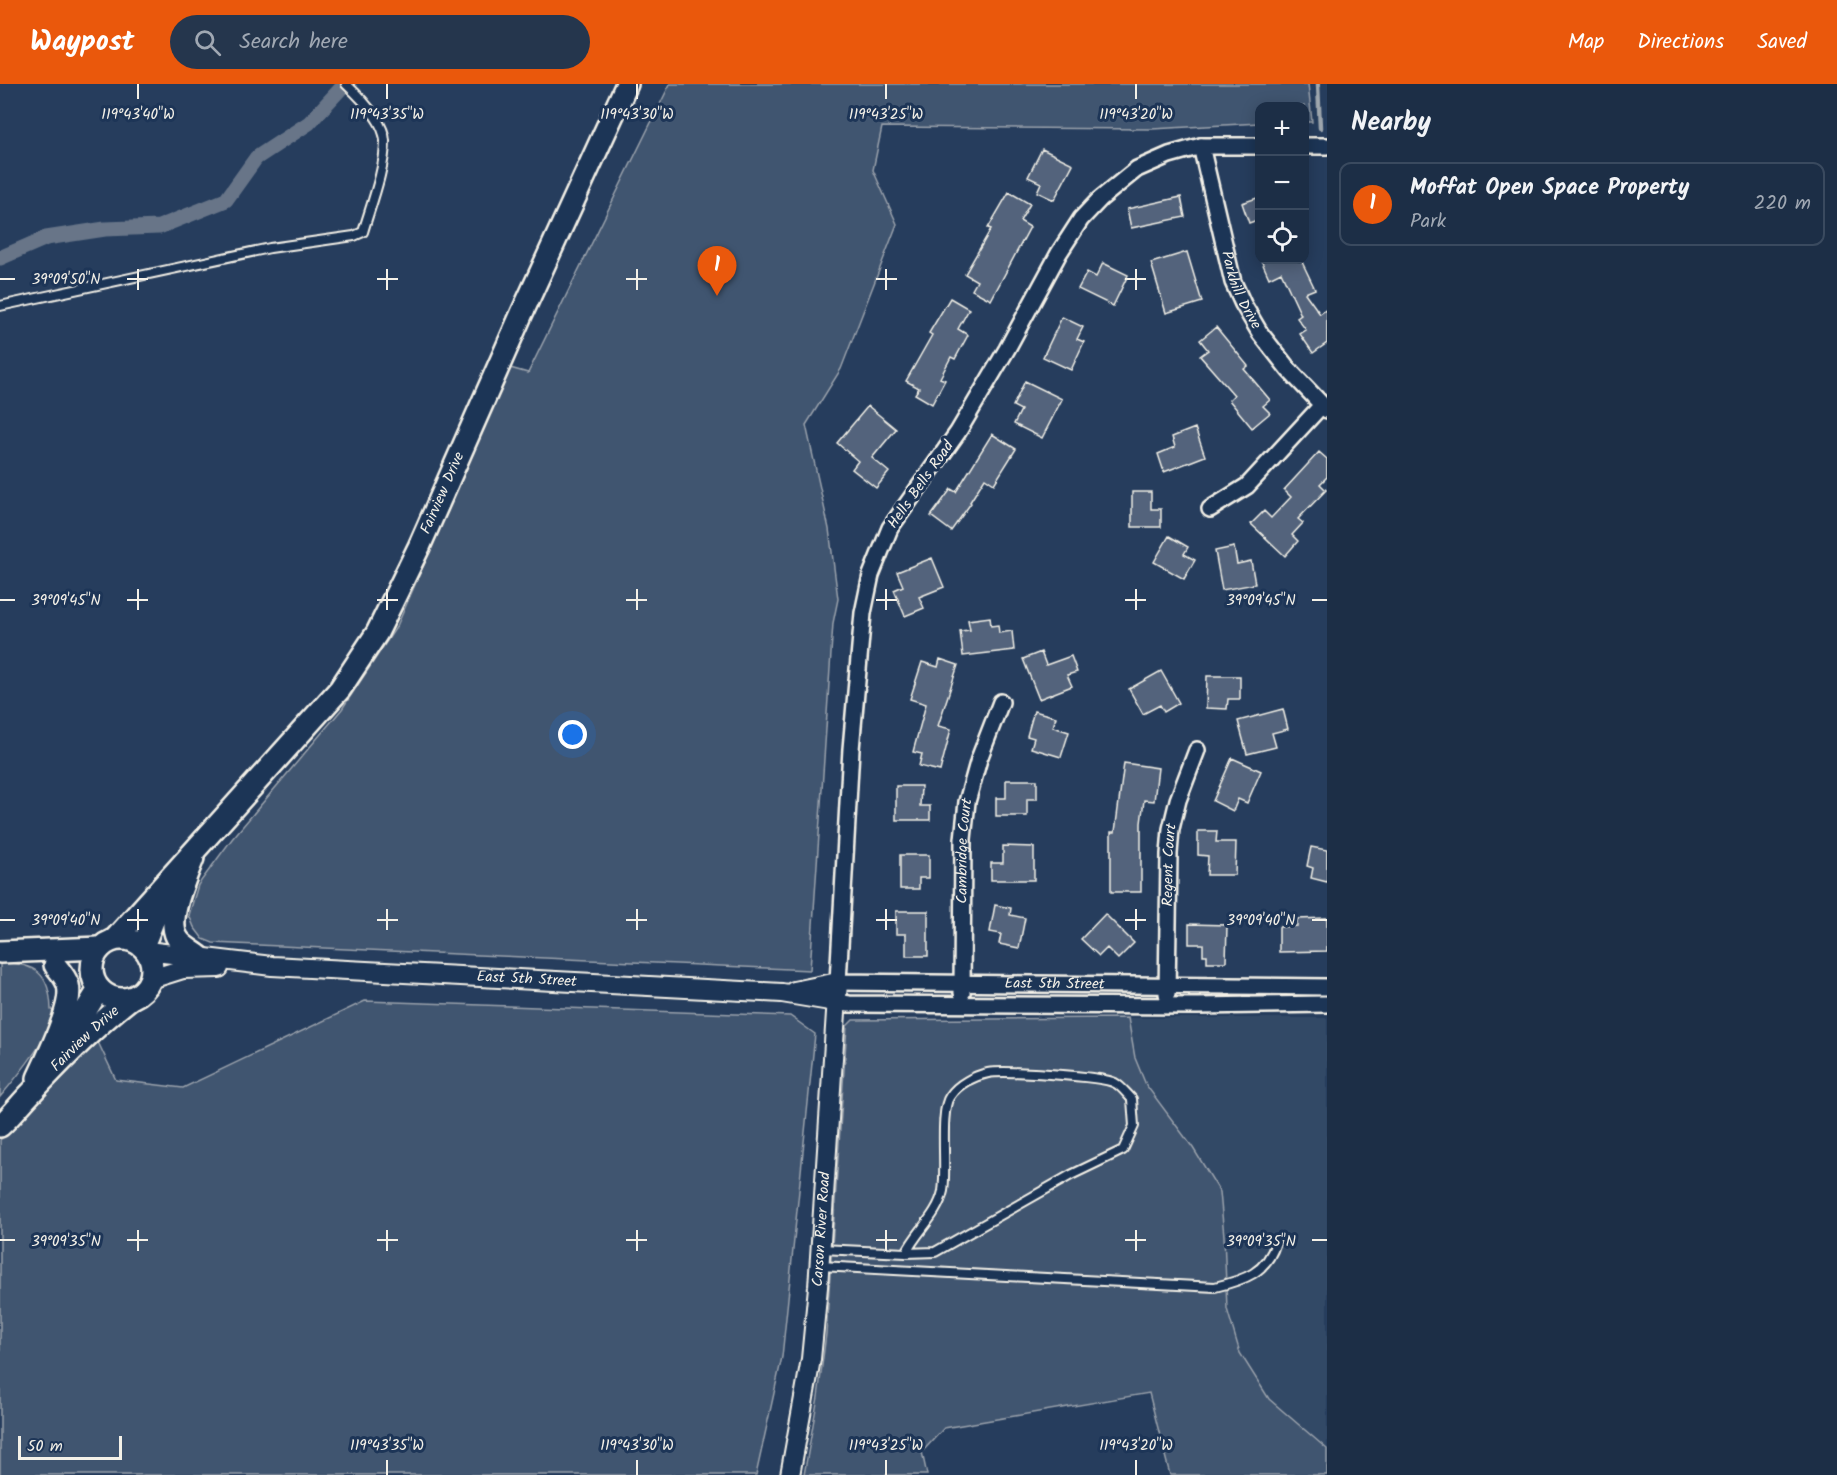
<!DOCTYPE html>
<html lang="en">
<head>
<meta charset="utf-8">
<style>
  body { margin:0; font-family:Kalam,sans-serif; background:#25364d; color:#f1f3f6 }
  .controls { position:absolute; right:18px; top:18px; display:grid; overflow:hidden; border-radius:12px; box-shadow:0 3px 15px #0003 }
  .controls button { width:54px; height:54px; display:grid; place-items:center; padding:0; border:0; border-bottom:2px solid #3a4a5f; background:#1c2e46; color:#f1f3f6; font:30px sans-serif }
  .scale { position:absolute; left:18px; bottom:15px; width:104px; box-sizing:border-box; padding-left:6px; border:3px solid #f4f1e8; border-top:0; font-size:16px; line-height:21px; white-space:nowrap; color:#f4f1e8; -webkit-text-stroke:4px #1d3557; paint-order:stroke }
  .you { position:absolute; left:573px; top:651px; width:21px; height:21px; margin:-15px; border:4px solid #fff; border-radius:50%; background:#1a73e8; box-shadow:0 0 0 9px #1a73e833 }
  .badge { display:grid; place-items:center; width:39px; height:39px; border-radius:50%; background:#ea580c; color:#fff; font-size:20px; font-weight:700 }
  .pin { position:absolute; translate:-50% -50px; filter:drop-shadow(0 2px 3px #0008) }
  .pin::after { content:''; position:absolute; top:32px; width:21px; height:18px; background:inherit; clip-path:polygon(0 0,100% 0,50% 100%) }
  .list { margin:0; padding:0; list-style:none }
  h2 { display:flex; justify-content:space-between; align-items:center; height:78px; margin:0; padding:0 24px; font-size:26px }
  h2 small { font-size:20px; font-weight:400; color:#a0a8b3 }
  .list li { display:grid; grid-template-columns:39px 1fr auto; gap:18px; align-items:center; box-sizing:border-box; height:84px; margin:0 12px 12px; padding:0 12px; border:2px solid #3a4a5f; border-radius:12px }
  .list b { display:block; font-size:22px; white-space:nowrap }
  .list p { margin:0; font-size:20px; white-space:nowrap; color:#a0a8b3 }
  .list em { font-size:20px; font-style:normal; color:#a0a8b3 }
  .icon { flex:none; width:33px; height:33px; fill:none; stroke:currentColor; stroke-width:2; stroke-linecap:round; stroke-linejoin:round }
  .map { position:relative; flex:none; width:1327px; height:1391px; overflow:hidden }
  header { display:flex; align-items:center; gap:36px; box-sizing:border-box; height:84px; padding:0 30px; background:#ea580c; color:#fff }
  header strong { font-size:28px }
  nav { display:flex; gap:33px; margin-inline-start:auto; font-size:21px }
  .search { width:420px; height:54px; background:#25364d; display:flex; align-items:center; gap:15px; box-sizing:border-box; padding:0 21px; border-radius:33px; color:#a0a8b3; font-size:22px }
  main { display:flex }
  aside { flex:1; background:#1c2e46 }
  .map>svg:first-child { display:block }
  .built { fill:#334966 }
  .green { fill:#40546f; stroke:#9aa2ac; stroke-width:1.5 }
  .lines { fill:none; stroke-linecap:round; stroke-linejoin:round }
  .stream { stroke:#9fa7ae; stroke-width:4.5 }
  .canal { stroke:#677588; stroke-width:15 }
  .building { fill:#52647b; stroke:#f4f1e8; stroke-width:1.5 }
  .service-casing { stroke:#f4f1e8; stroke-width:12 }
  .minor-casing { stroke:#f4f1e8; stroke-width:20 }
  .tertiary-casing { stroke:#f4f1e8; stroke-width:22 }
  .secondary-casing { stroke:#f4f1e8; stroke-width:26 }
  .service { stroke:#1d3557; stroke-width:8 }
  .minor { stroke:#1d3557; stroke-width:15 }
  .tertiary { stroke:#1d3557; stroke-width:18 }
  .secondary { stroke:#1d3557; stroke-width:21 }
  .ticks { fill:none; stroke:#f4f1e8; stroke-width:2 }
  .labels { text-anchor:middle; dominant-baseline:central; stroke-width:6; stroke-linejoin:round; paint-order:stroke }
  .street-label { font-size:15px; fill:#f4f1e8; stroke:#1d3557 }
  .ticks-label { font-size:15px; text-anchor:middle; fill:#f4f1e8; stroke:#1d3557; stroke-width:6; stroke-linejoin:round; paint-order:stroke }
</style>
</head>
<body>
<header>
<strong>Waypost</strong>
<div class="search"><svg class="icon" aria-label="search" viewBox="0 0 24 24"><circle cx="10" cy="10" r="6"/><path d="M15 15l6 6"/></svg>Search here</div>
<nav><a>Map</a><a>Directions</a><a>Saved</a></nav>
</header>
<main>
<div class="map">
<svg width="1327" height="1391" viewBox="0 0 1327 1391">
  <rect width="100%" height="100%" fill="#263d5d"/>
  <filter id="ink" filterUnits="userSpaceOnUse"><feTurbulence type="fractalNoise" baseFrequency=".0167" numOctaves="2"/><feDisplacementMap in="SourceGraphic" scale="12" xChannelSelector="R" yChannelSelector="G"/><feConvolveMatrix kernelMatrix="1 2 1 2 8 2 1 2 1" color-interpolation-filters="sRGB"/></filter>
  <g filter="url(#ink)">
    <!-- built -->
    <path class="built" d="M1128 934H1327V1365L1269 1315 1240 1269 1227 1225 1224 1152 1220 1108 1193 1064 1146 1001 1135 974Z"/>
    <!-- green -->
    <path class="green" d="M670 0H1308L1312 38H1305L1304 22H1260L1259 39 1152 45 882 43 873 86 897 140 841 285 806 341 829 445 838 515 833 539 810 886 213 859 203 855 194 843 189 831 198 801 232 755 342 625 397 542 510 284 528 289Z
      M0 878C35 880 50 888 51 926L59 929C43 960 23 986 0 1013Z
      M365 917 790 932 815 950 782 1273 756 1391H0V1056L98 958 116 996 183 1004Z
      M1128 934 1135 974 1146 1001 1193 1064 1220 1108 1224 1152 1227 1225 1240 1269 1269 1315 1327 1365V1391H1170L1149 1309 944 1344 922 1368 927 1391H804L818 1313 826 1250 847 942 853 936Z"/>
    <g class="lines">
      <!-- stream -->
      <path class="stream" d="M1318 0 1320 44"/>
      <!-- canal -->
      <path class="canal" d="M0 174 46 154 105 145 159 143 226 116 256 74 309 39 345 0"/>
    </g>
    <!-- building -->
    <path class="building" d="M1042 65 1073 80 1054 116 1037 108 1041 99 1028 93Z
      M1009 108 1030 120 1020 137 1030 143 991 216 972 206 977 197 965 190 991 145 988 144Z
      M1181 113 1185 133 1131 144 1127 125Z
      M1260 113V135L1249 139 1242 119Z
      M1187 168 1202 218 1166 229 1151 179Z
      M1261 176H1301L1315 205 1305 209 1320 230 1327 225V259L1313 269 1300 250 1306 246 1297 234 1301 231 1281 188 1269 194Z
      M1103 179 1128 191 1113 222 1078 205 1087 188 1096 193Z
      M950 214 969 225 958 245 968 251 955 275 951 273 940 294 945 296 932 320 915 310 919 304 906 297 932 251 929 249Z
      M1062 233 1083 243 1077 255 1084 258 1071 286 1043 273Z
      M1216 243 1248 282 1244 285 1270 316 1263 322 1270 329 1252 344 1229 316 1234 311 1200 272 1208 266 1200 256Z
      M1025 297 1062 315 1042 354 1014 340 1021 326 1013 322Z
      M868 322 896 345 872 374 889 388 876 404 852 385 858 377 837 359Z
      M1195 344 1205 372 1164 388 1158 370 1175 363 1172 353Z
      M992 350 1016 365 994 400 985 394 970 418 971 419 951 447 931 432 951 405 956 408Z
      M1319 368 1327 375V393L1320 400 1326 406 1298 435 1303 439 1292 451 1298 457 1285 472 1251 440 1264 427 1271 434 1291 413 1284 406Z
      M1132 408H1151V425H1161V443H1132Z
      M1169 452 1188 463 1184 470 1195 476 1184 495 1154 478Z
      M1234 463 1237 480 1251 477 1255 500 1222 506 1215 467Z
      M932 474 944 503 919 513 924 524 905 532 894 506 903 502 897 488Z
      M990 533 991 542 998 541 999 549 1012 547 1014 566 963 572 960 547 970 546 968 536Z
      M1041 568 1046 581 1071 572 1077 588 1067 591 1072 602 1039 615 1023 575Z
      M940 575 958 581 938 642 951 645 940 687 919 682 922 670 913 668 926 620 910 615 922 578 938 583Z
      M1161 587 1179 619 1164 628 1160 621 1143 630 1129 605Z
      M1207 592H1240V615H1228L1227 625 1206 624Z
      M1283 625 1288 645 1272 649 1276 663 1247 670 1238 637Z
      M1034 627 1056 633 1053 643 1069 648 1061 673 1031 664 1034 654 1027 652Z
      M1232 674 1261 687 1247 719 1238 715 1233 727 1213 717Z
      M1124 679 1158 684 1154 717 1144 716 1141 739V808H1111V748H1115Z
      M1006 696H1037V715H1027V732H996V714H1006Z
      M896 702H921L920 722H930V736H896Z
      M1198 747H1217L1216 758H1236L1235 791H1207L1208 772 1198 771Z
      M1003 762 1034 763V796H991V779H1003Z
      M1311 763 1327 766V798L1311 794 1313 784 1307 782Z
      M900 771H929V794H919V805H900Z
      M995 821 1011 824 1010 831 1025 834 1019 864 999 860 1001 850 990 848Z
      M896 827H928V872H906V850H896Z
      M1105 830 1134 859 1118 875 1107 864 1099 872 1081 855Z
      M1327 834V867L1279 868V843L1297 842V835Z
      M1189 840 1227 841 1226 878H1207V871H1203V860H1189Z"/>
    <g class="lines">
      <!-- service casing -->
      <g class="service-casing">
        <path id="service" d="M0 222 270 164 354 152 363 148C371 121 385 85 385 57 384 37 360 13 346 0
          M821 1165 906 1169 935 1168 1071 1091 1123 1066 1134 1042 1132 1015C1127 1010 1121 1002 1115 999 1103 992 1003 986 988 989 974 992 958 1000 950 1012 939 1027 947 1085 943 1107 938 1131 916 1148 906 1169
          M820 1182 1215 1203C1244 1196 1267 1189 1276 1158"/>
      </g>
      <!-- minor casing -->
      <g class="minor-casing">
        <g id="minor">
          <path id="s1" d="M1201 62 1233 198 1243 220 1260 249 1289 286 1327 326"/>
          <path id="s2" d="M1260 62H1201L1169 71 1137 85 1100 115 1081 135 1059 169 1007 265 958 348 890 444 871 491 863 529 851 665 838 898 1327 903"/>
          <path d="M1304 62H1327"/>
          <path d="M1210 425 1247 402 1322 321"/>
          <path id="s3" d="M962 909 963 755 967 718 979 675 1001 618"/>
          <path id="s4" d="M1167 910 1169 770 1171 745 1178 716 1197 666"/>
          <path d="M836 918 849 920 1197 922 1327 920"/>
        </g>
      </g>
      <!-- tertiary casing -->
      <g class="tertiary-casing">
        <g id="tertiary">
          <path id="s5" d="M147 867 272 882 782 909 836 918"/>
          <path d="M151 895 183 885 219 884"/>
          <path id="s6" d="M790 1391 811 1275 818 1203 838 898 794 907"/>
        </g>
      </g>
      <!-- secondary casing -->
      <g class="secondary-casing">
        <g id="secondary">
          <path d="M193 774C186 793 165 836 178 855 182 862 194 868 200 873"/>
          <circle cx="122" cy="885" r="30"/>
          <path id="s7" d="M115 855 340 605 377 549 419 463 522 229 627 0"/>
          <path d="M143 862 153 837 172 801"/>
          <path d="M0 868 100 864"/>
          <path d="M64 962 99 905"/>
          <path d="M38 994C47 974 74 922 68 901 66 894 60 887 55 881"/>
          <path id="s8" d="M0 1042C12 1031 21 1019 32 1008 64 974 95 942 131 914"/>
        </g>
      </g>
      <!-- service -->
      <use href="#service" class="service"/>
      <!-- minor -->
      <use href="#minor" class="minor"/>
      <!-- tertiary -->
      <use href="#tertiary" class="tertiary"/>
      <!-- secondary -->
      <use href="#secondary" class="secondary"/>
    </g>
  </g>
  <!-- ticks -->
  <path class="ticks" d="M138 0V15M387 0V15M637 0V15M886 0V15M1136 0V15M138 185V206M387 185V206M637 185V206M886 185V206M1136 185V206M0 195H15M127 195H148M377 195H398M626 195H647M876 195H897M1125 195H1146M138 505V526M387 505V526M637 505V526M886 505V526M1136 505V526M0 516H15M127 516H148M377 516H398M626 516H647M876 516H897M1125 516H1146M1312 516H1327M138 825V846M387 825V846M637 825V846M886 825V846M1136 825V846M0 836H15M127 836H148M377 836H398M626 836H647M876 836H897M1125 836H1146M1312 836H1327M138 1146V1167M387 1146V1167M637 1146V1167M886 1146V1167M1136 1146V1167M0 1156H15M127 1156H148M377 1156H398M626 1156H647M876 1156H897M1125 1156H1146M1312 1156H1327M387 1376V1391M637 1376V1391M886 1376V1391M1136 1376V1391"/>
  <g class="labels">
    <!-- street labels -->
    <g class="street-label">
      <text stroke="none"><textPath href="#s1" startOffset="150">Parkhill Drive</textPath></text>
      <text transform="translate(921 401) rotate(-55)">Hells Bells Road</text>
      <text stroke="none"><textPath href="#s7" startOffset="558">Fairview Drive</textPath></text>
      <text stroke="none"><textPath href="#s3" startOffset="142">Cambridge Court</textPath></text>
      <text stroke="none"><textPath href="#s4" startOffset="129">Regent Court</textPath></text>
      <text stroke="none"><textPath href="#s5" startOffset="381">East 5th Street</textPath></text>
      <text stroke="none"><textPath href="#s2" startOffset="1242">East 5th Street</textPath></text>
      <text stroke="none"><textPath href="#s8" startOffset="122">Fairview Drive</textPath></text>
      <text stroke="none"><textPath href="#s6" startOffset="248">Carson River Road</textPath></text>
    </g>
  </g>
  <g class="ticks-label">
    <text x="138" y="35">119°43'40"W</text>
    <text x="387" y="35">119°43'35"W</text>
    <text x="637" y="35">119°43'30"W</text>
    <text x="886" y="35">119°43'25"W</text>
    <text x="1136" y="35">119°43'20"W</text>
    <text x="66" y="200">39°09'50"N</text>
    <text x="66" y="521">39°09'45"N</text>
    <text x="1261" y="521">39°09'45"N</text>
    <text x="66" y="841">39°09'40"N</text>
    <text x="1261" y="841">39°09'40"N</text>
    <text x="66" y="1162">39°09'35"N</text>
    <text x="1261" y="1162">39°09'35"N</text>
    <text x="387" y="1366">119°43'35"W</text>
    <text x="637" y="1366">119°43'30"W</text>
    <text x="886" y="1366">119°43'25"W</text>
    <text x="1136" y="1366">119°43'20"W</text>
  </g>
</svg>
<div class="controls">
<button>+</button>
<button>−</button>
<button><svg class="icon" aria-label="locate" viewBox="0 0 24 24"><circle cx="12" cy="12" r="6"/><path d="M12 2v4M12 18v4M2 12h4M18 12h4"/></svg></button>
</div>
<div class="scale">50 m</div>
<div class="you"></div>
<div class="pin badge" style="left:717px;top:212px">1</div>
</div>
<aside>
<h2>Nearby<small></small></h2>
<ul class="list">
<li><span class="badge">1</span><div><b>Moffat Open Space Property</b><p>Park</p></div><em>220 m</em></li>
</ul>
</aside>
</main>
</body>
</html>
